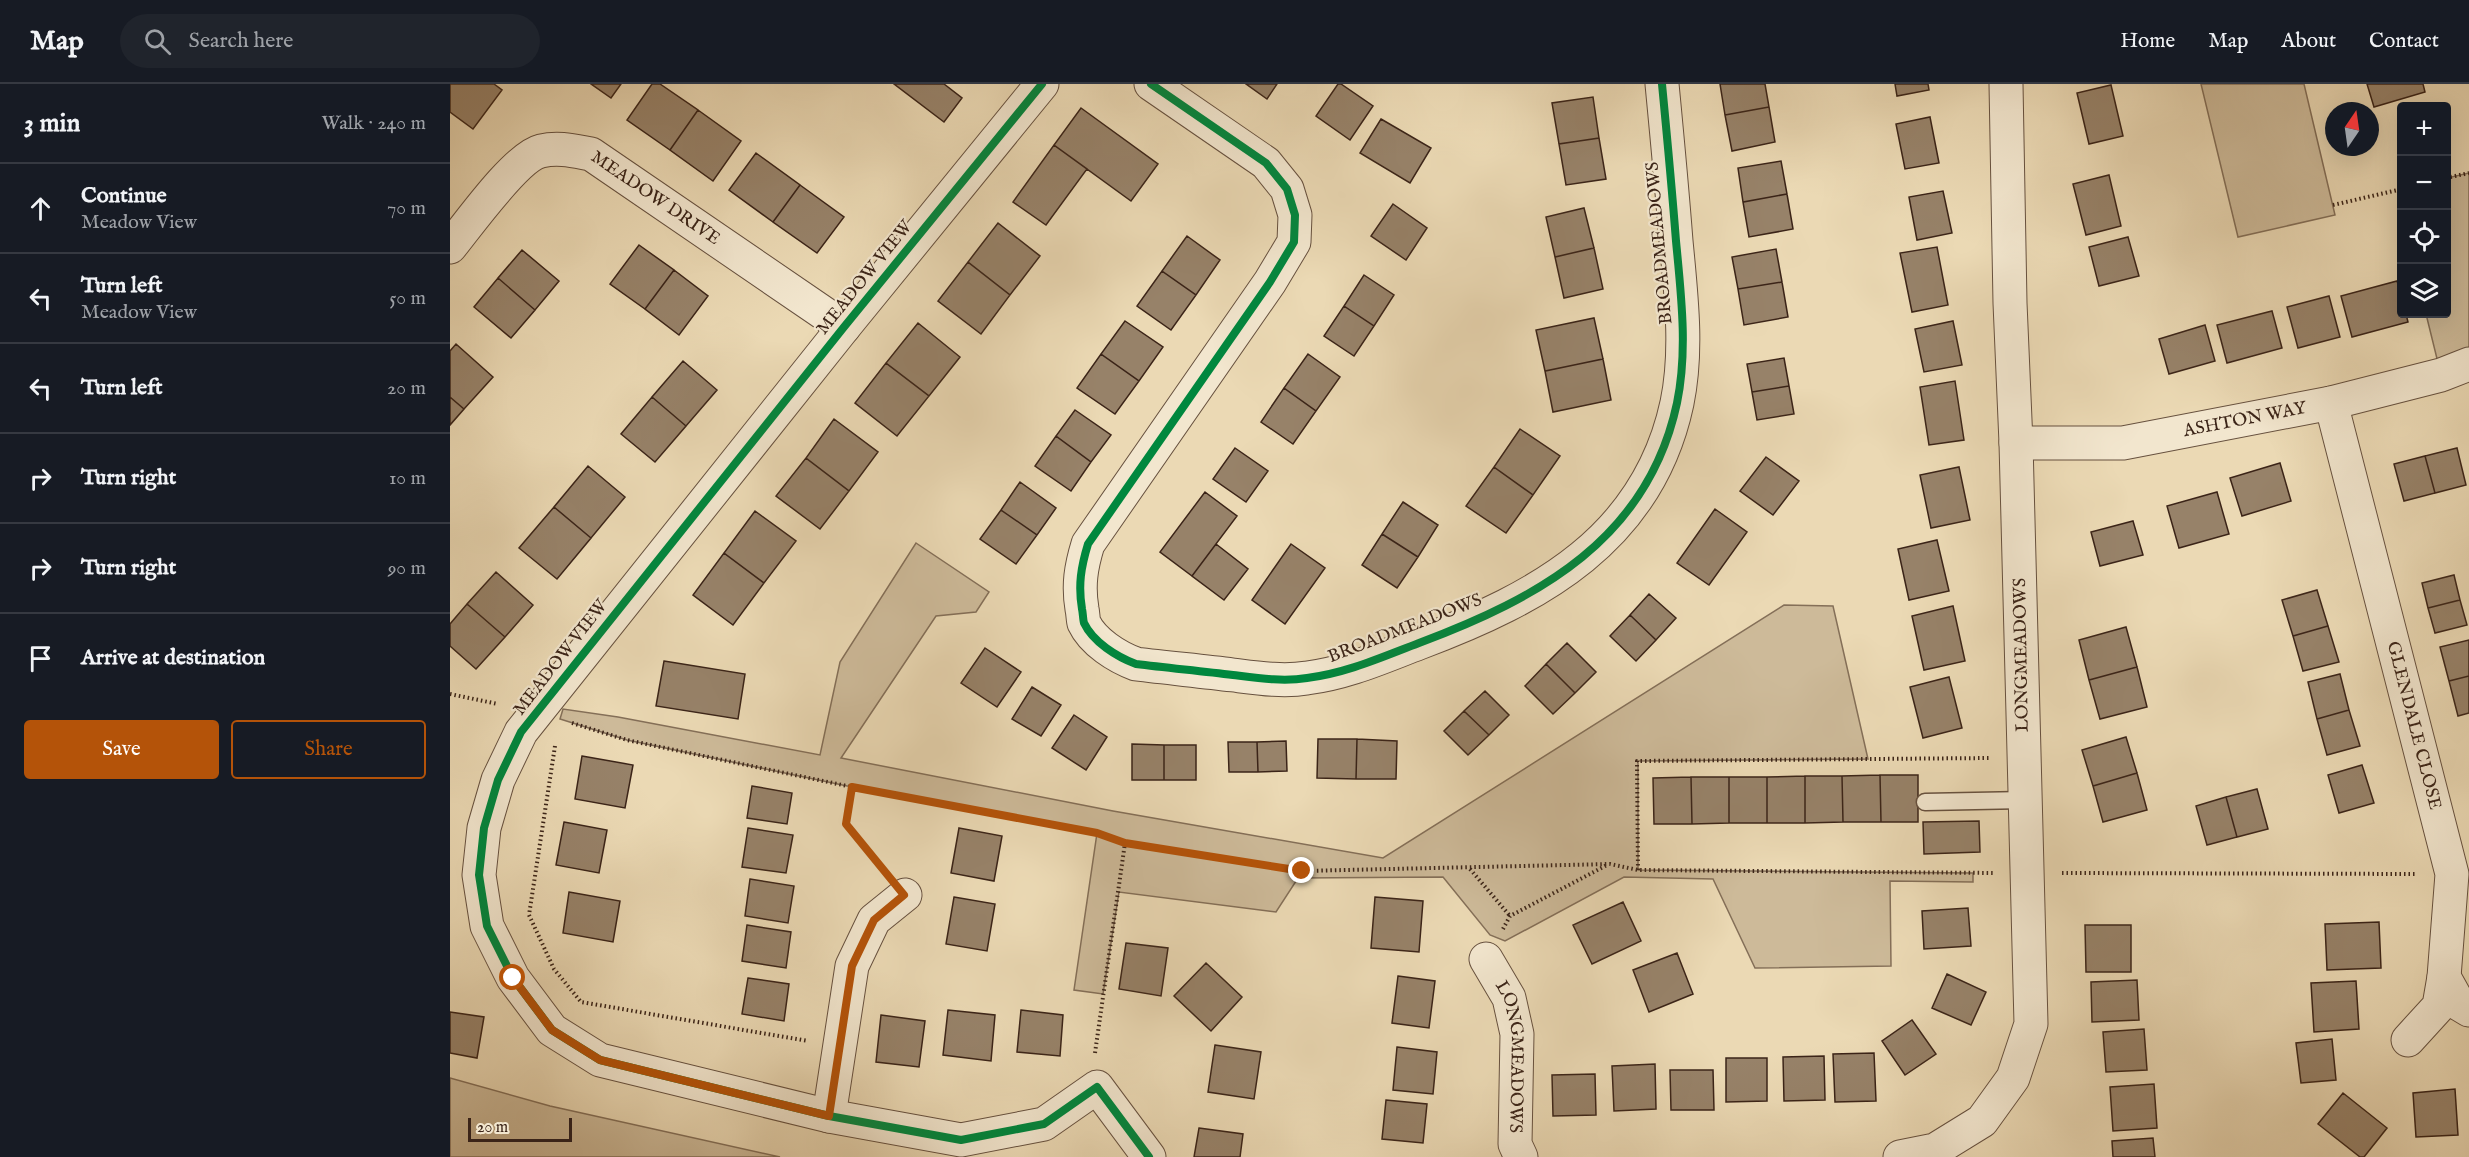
<!DOCTYPE html>
<html lang="en">
<head>
<meta charset="utf-8">
<style>
  body { margin:0; font-family:"IM FELL English",serif; background:#20242c; color:#f1f3f6 }
  .controls { position:absolute; right:18px; top:18px; display:grid; overflow:hidden; border-radius:6px; box-shadow:0 6px 24px #0002 }
  .controls button { width:54px; height:54px; display:grid; place-items:center; padding:0; border:0; border-bottom:2px solid #363941; background:#171b24; color:#f1f3f6; font:30px sans-serif }
  .compass { position:absolute; left:1875px; top:18px; width:54px; height:54px; border-radius:50%; background:#171b24; box-shadow:0 6px 24px #0002; rotate:13deg }
  .scale { position:absolute; left:18px; bottom:15px; width:104px; box-sizing:border-box; padding-left:6px; border:3px solid #3b2418; border-top:0; font-size:16px; line-height:21px; white-space:nowrap; color:#3b2418; -webkit-text-stroke:4px #f2e6ce; paint-order:stroke }
  .stop { position:absolute; width:18px; height:18px; margin:-14px; border:4px solid #b45309; border-radius:50%; background:#fff }
  .stop.end { background:#b45309; border-color:#fff; box-shadow:0 2px 6px #0008 }
  .list { margin:0; padding:0; list-style:none }
  h2 { display:flex; justify-content:space-between; align-items:center; height:78px; margin:0; padding:0 24px; font-size:26px }
  h2 small { font-size:20px; font-weight:400; color:#9ea1a6 }
  .list li { display:grid; grid-template-columns:39px 1fr auto; gap:18px; align-items:center; box-sizing:border-box; height:90px; padding:0 24px; border-top:2px solid #363941 }
  .list b { display:block; font-size:22px; white-space:nowrap }
  .list p { margin:0; font-size:20px; white-space:nowrap; color:#9ea1a6 }
  .list em { font-size:20px; font-style:normal; color:#9ea1a6 }
  .actions { display:flex; gap:12px; padding:18px 24px }
  .actions a { flex:1; padding:14px 0; border:2px solid #b45309; border-radius:6px; text-align:center; font-size:21px; color:#b45309 }
  .actions .main { background:#b45309; color:#fff }
  .icon { flex:none; width:33px; height:33px; fill:none; stroke:currentColor; stroke-width:2; stroke-linecap:round; stroke-linejoin:round }
  .map { position:relative; flex:none; width:2019px; height:1073px; overflow:hidden }
  header { display:flex; align-items:center; gap:36px; box-sizing:border-box; height:84px; padding:0 30px; background:#171b24; border-bottom:2px solid #363941 }
  header strong { font-size:28px }
  nav { display:flex; gap:33px; margin-inline-start:auto; font-size:21px }
  .search { width:420px; height:54px; background:#20242c; display:flex; align-items:center; gap:15px; box-sizing:border-box; padding:0 21px; border-radius:33px; color:#9ea1a6; font-size:22px }
  main { display:flex }
  aside { flex:1; background:#171b24 }
  .map>svg:first-child { display:block }
  .green { fill:#cdba99; stroke:#846f58; stroke-width:1.5 }
  .building { fill:#978269; stroke:#3b2418; stroke-width:1.5 }
  .lines { fill:none; stroke-linecap:round; stroke-linejoin:round }
  .service-casing { stroke:#67513f; stroke-width:19 }
  .minor-casing { stroke:#67513f; stroke-width:35 }
  .path { stroke:#3b2418; stroke-width:4; stroke-dasharray:1.5 3; stroke-linecap:butt }
  .service { stroke:#f2e6ce; stroke-width:16 }
  .minor { stroke:#f2e6ce; stroke-width:33 }
  .cycleway-casing { stroke:#f2e6ce; stroke-width:11 }
  .cycleway { stroke:#00873e; stroke-width:8 }
  .route { stroke:#b45309; stroke-width:8 }
  .labels { text-anchor:middle; dominant-baseline:central; stroke-width:4.5; stroke-linejoin:round; paint-order:stroke }
  .street-label { font-size:18px; fill:#3b2418; stroke:#f2e6ce }
</style>
</head>
<body>
<header>
<strong>Map</strong>
<div class="search"><svg class="icon" aria-label="search" viewBox="0 0 24 24"><circle cx="10" cy="10" r="6"/><path d="M15 15l6 6"/></svg>Search here</div>
<nav><a>Home</a><a>Map</a><a>About</a><a>Contact</a></nav>
</header>
<main>
<aside>
<h2>3 min<small>Walk · 240 m</small></h2>
<ul class="list">
<li><svg class="icon" aria-label="ahead" viewBox="0 0 24 24"><path d="M12 20V5M6 11l6-6 6 6"/></svg><div><b>Continue</b><p>Meadow View</p></div><em>70 m</em></li>
<li><svg class="icon" aria-label="left" viewBox="0 0 24 24"><path d="M17 20v-9H6M10 6l-5 5 5 5"/></svg><div><b>Turn left</b><p>Meadow View</p></div><em>50 m</em></li>
<li><svg class="icon" aria-label="left" viewBox="0 0 24 24"><path d="M17 20v-9H6M10 6l-5 5 5 5"/></svg><div><b>Turn left</b></div><em>20 m</em></li>
<li><svg class="icon" aria-label="right" viewBox="0 0 24 24"><path d="M7 20v-9h11M14 6l5 5-5 5"/></svg><div><b>Turn right</b></div><em>10 m</em></li>
<li><svg class="icon" aria-label="right" viewBox="0 0 24 24"><path d="M7 20v-9h11M14 6l5 5-5 5"/></svg><div><b>Turn right</b></div><em>90 m</em></li>
<li><svg class="icon" aria-label="arrive" viewBox="0 0 24 24"><path d="M6 21V4h12l-3 4 3 4H6"/></svg><div><b>Arrive at destination</b></div></li>
</ul>
<div class="actions"><a class="main">Save</a><a>Share</a></div>
</aside>
<div class="map">
<svg width="2019" height="1073" viewBox="0 0 2019 1073">
  <rect width="100%" height="100%" fill="#ebd9b4"/>
  <filter id="stains"><feTurbulence type="fractalNoise" baseFrequency=".00333" numOctaves="4"/><feColorMatrix values="0 0 0 0 .2 0 0 0 0 .09 0 0 0 0 .02 0 0 0 .5 -.17"/></filter>
  <radialGradient id="worn" r=".72"><stop offset=".6" stop-color="#630" stop-opacity="0"/><stop offset="1" stop-color="#630" stop-opacity=".3"/></radialGradient>
  <!-- green -->
  <path class="green" d="M1751 0H1854L1885 131 1788 153Z
    M2019 89V280L1991 291 1976 230H1996L1997 94Z
    M466 459 539 508 526 528 486 532 391 674 663 727 933 774 1334 521 1383 522 1418 675 1188 677V786L1523 789V798L1440 797 1441 882 1305 884 1263 795 1174 793 1055 857 1040 851 993 793 848 794 826 828 669 808 653 910 624 906 647 749 402 703 177 656 110 635 113 625 168 633 370 671 390 578Z
    M0 994 100 1022 330 1073H0Z"/>
  <!-- building -->
  <path class="building" d="M0 0H44L52 6 23 45 0 28Z
    M141 0H171L161 14Z
    M202 0H210L248 26 220 66 177 36Z
    M444 0H494L512 14 494 38Z
    M796 0H827L817 15Z
    M888 0H891L923 22 900 56 866 32Z
    M1270 0H1315L1319 23 1275 31Z
    M1445 0H1478L1479 6 1447 12Z
    M1917 0H1973L1975 8 1924 23Z
    M1661 1 1673 52 1639 60 1627 9Z
    M1143 13 1149 54 1109 60 1102 19Z
    M1319 23 1325 58 1282 67 1275 31Z
    M631 24 708 80 681 117 604 61Z
    M248 26 291 57 263 97 220 66Z
    M1480 33 1489 79 1455 85 1446 40Z
    M931 35 981 64 960 99 910 69Z
    M1149 54 1156 95 1116 101 1109 60Z
    M604 61 637 85 596 141 563 118Z
    M306 69 350 101 323 138 279 106Z
    M1331 77 1337 110 1293 118 1288 84Z
    M1659 91 1671 142 1636 151 1623 100Z
    M350 101 394 133 367 169 323 138Z
    M1493 107 1502 149 1467 156 1459 113Z
    M1337 110 1343 145 1299 153 1293 118Z
    M943 120 977 144 956 176 921 152Z
    M1134 124 1144 164 1105 173 1096 133Z
    M548 139 590 172 560 211 518 178Z
    M737 152 770 176 746 211 712 187Z
    M1678 153 1689 192 1649 202 1639 163Z
    M189 161 224 186 195 225 160 200Z
    M1487 163 1498 221 1462 228 1450 169Z
    M1144 164 1153 205 1114 214 1105 173Z
    M1326 165 1332 198 1288 205 1282 173Z
    M72 166 109 197 85 226 48 194Z
    M518 178 560 211 531 250 488 217Z
    M224 186 258 212 229 251 195 225Z
    M712 187 746 211 721 246 687 222Z
    M914 191 944 211 924 242 894 222Z
    M48 194 85 226 61 254 24 223Z
    M1947 197 1952 213V230H1956L1958 238 1902 253 1891 212Z
    M1332 198 1338 233 1294 241 1288 205Z
    M1879 212 1890 253 1848 264 1837 223Z
    M894 222 924 242 904 272 874 252Z
    M1822 227 1832 264 1777 279 1767 241Z
    M1144 234 1153 275 1095 287 1086 246Z
    M675 237 713 263 689 297 651 270Z
    M1503 237 1512 281 1474 288 1465 245Z
    M468 239 510 273 479 312 436 279Z
    M1755 241 1765 277 1719 290 1709 255Z
    M6 260 43 293 14 325 0 313V267Z
    M651 270 689 297 665 330 627 304Z
    M858 270 890 293 866 327 834 304Z
    M1334 274 1339 302 1302 308 1297 280Z
    M1153 275 1161 316 1103 328 1095 287Z
    M233 277 267 306 236 342 202 313Z
    M436 279 479 312 447 352 405 319Z
    M1505 297 1514 356 1479 361 1470 303Z
    M1339 302 1344 330 1307 336 1302 308Z
    M834 304 866 327 843 360 811 338Z
    M0 313 14 325 0 341Z
    M202 313 236 342 205 378 171 350Z
    M625 326 661 351 641 378 606 352Z
    M384 335 428 368 399 407 356 374Z
    M1070 345 1110 372 1083 411 1044 383Z
    M606 352 641 378 621 407 585 382Z
    M785 364 818 387 796 418 763 395Z
    M2007 364 2016 401 1985 409 1975 372Z
    M1975 372 1985 409 1954 417 1944 380Z
    M1316 373 1349 397 1323 431 1290 407Z
    M356 374 399 407 370 445 326 412Z
    M1830 379 1841 417 1792 432 1780 394Z
    M138 382 175 413 141 454 104 423Z
    M1044 383 1083 411 1056 449 1016 422Z
    M1509 383 1520 436 1481 444 1470 391Z
    M570 398 606 424 587 451 551 426Z
    M755 408 787 432 742 492 710 468Z
    M1767 408 1779 450 1729 464 1717 422Z
    M953 418 988 441 968 473 932 450Z
    M104 423 141 454 107 495 69 464Z
    M1265 425 1297 448 1259 501 1227 479Z
    M551 426 587 451 566 480 530 455Z
    M305 427 346 457 314 499 274 469Z
    M1683 437 1693 471 1650 482 1641 448Z
    M932 450 968 473 947 504 912 481Z
    M1487 456 1499 507 1459 516 1448 465Z
    M766 460 798 485 774 516 742 492Z
    M841 460 875 484 835 540 802 516Z
    M274 469 314 499 283 541 243 511Z
    M46 488 83 521 55 553 17 520Z
    M2004 491 2010 516 1978 524 1972 499Z
    M1867 506 1878 542 1843 552 1832 516Z
    M1199 510 1226 534 1206 556 1180 531Z
    M2010 516 2017 541 1985 549 1978 524Z
    M17 520 55 553 26 585 0 562V540Z
    M1503 522 1515 577 1474 586 1462 532Z
    M1180 531 1206 556 1186 577 1160 552Z
    M1878 542 1889 578 1853 587 1843 552Z
    M1676 543 1687 583 1639 596 1629 556Z
    M2019 556V592L1999 597 1990 563Z
    M1117 559 1146 588 1125 609 1096 580Z
    M535 564 571 588 547 623 511 599Z
    M214 577 295 590 288 635 206 622Z
    M1096 580 1125 609 1103 630 1075 602Z
    M1687 583 1697 623 1650 635 1639 596Z
    M1890 590 1899 626 1867 635 1858 598Z
    M2019 592V629L2008 632 1999 597Z
    M1499 593 1512 644 1473 654 1460 603Z
    M582 603 611 621 591 652 562 635Z
    M1035 607 1059 631 1039 651 1014 627Z
    M1899 626 1910 662 1877 671 1867 635Z
    M1014 627 1039 651 1018 671 994 647Z
    M624 631 657 653 636 686 602 664Z
    M1676 653 1687 689 1643 702 1632 666Z
    M868 655H907L906 695 867 694Z
    M907 655 947 657 946 695H906Z
    M836 657 837 687 808 688 807 658Z
    M778 658H807L808 688H779Z
    M682 660 714 661V696H682Z
    M714 661H746V696H714Z
    M132 672 183 681 175 724 125 715Z
    M1912 681 1924 719 1889 729 1878 691Z
    M1687 689 1697 726 1653 738 1643 702Z
    M1430 691H1468V738H1431Z
    M1430 691 1431 738H1393L1392 692Z
    M1355 692V739H1317V693Z
    M1355 692H1392L1393 738 1355 739Z
    M1241 693 1242 740H1204L1203 694Z
    M1241 693H1279V739L1242 740Z
    M1279 693H1317V739H1279Z
    M302 702 342 709 337 740 297 734Z
    M1807 705 1818 745 1787 753 1776 713Z
    M1776 713 1787 753 1757 761 1746 722Z
    M1529 737 1530 768 1474 770 1473 738Z
    M114 738 157 746 149 789 106 781Z
    M298 744 343 751 336 789 292 783Z
    M509 744 552 752 544 797 501 789Z
    M300 795 344 802 338 839 295 832Z
    M119 808 170 817 163 858 113 849Z
    M504 813 545 820 537 867 496 860Z
    M925 813 973 817 969 868 921 864Z
    M1173 818 1191 857 1142 880 1123 841Z
    M1518 824 1521 862 1474 865 1472 827Z
    M1929 838 1931 884 1877 886 1875 840Z
    M297 841 341 848 336 884 292 877Z
    M1635 841H1681V888H1636Z
    M676 859 718 864 711 912 669 905Z
    M1227 869 1243 910 1199 928 1183 886Z
    M756 879 792 913 761 947 724 912Z
    M1497 890 1536 908 1521 941 1482 924Z
    M948 892 985 897 979 944 942 939Z
    M298 894 339 900 334 937 292 930Z
    M1687 896 1689 936 1642 938 1641 898Z
    M1906 897 1909 945 1864 948 1861 899Z
    M498 926 545 931 541 977 493 971Z
    M571 926 613 931 610 972 567 968Z
    M0 928 34 933 27 974 0 969Z
    M431 931 475 937 469 983 426 978Z
    M1462 936 1486 970 1455 991 1432 957Z
    M1694 945 1697 986 1656 988 1653 948Z
    M1882 955 1886 996 1851 999 1846 959Z
    M765 961 811 968 804 1015 758 1008Z
    M947 963 987 968 983 1010 943 1006Z
    M1424 969 1426 1017 1385 1018 1383 970Z
    M1374 972 1375 1016 1334 1017 1333 973Z
    M1276 974H1317V1017L1276 1018Z
    M1205 980 1206 1025 1164 1027 1162 982Z
    M1220 986H1263L1264 1026H1221Z
    M1145 990 1146 1031 1103 1032 1102 991Z
    M1704 1000 1707 1044 1663 1047 1660 1003Z
    M2005 1005 2008 1051 1966 1053 1963 1009Z
    M1893 1009 1937 1044 1914 1073H1910L1868 1040Z
    M936 1016 977 1020 973 1059 932 1055Z
    M749 1044 793 1050 790 1073H744Z
    M1703 1054 1705 1073H1663L1662 1057Z"/>
  <g class="lines">
    <!-- service casing -->
    <g class="service-casing">
      <path id="service" d="M1475 718 1575 716"/>
    </g>
    <!-- minor casing -->
    <g class="minor-casing">
      <g id="minor">
        <path d="M592 0 394 243 71 648 48 696 34 744 29 791 37 842 63 894 102 946 150 976 379 1032 511 1056 594 1040 647 1003 699 1073"/>
        <path d="M701 0 816 79 837 105 845 131 844 158 820 198 638 460C631 483 628 501 632 525 633 529 633 536 634 539 643 558 667 573 686 580 718 584 751 587 783 591 807 594 833 598 857 594 897 589 932 573 969 559 1089 514 1198 455 1227 319 1238 266 1231 210 1226 157 1222 105 1217 52 1212 0"/>
        <path id="s1" d="M0 163C18 141 66 73 91 67 109 63 124 67 141 70L394 243"/>
        <path id="s2" d="M1881 319 2002 790 1994 893 1989 922 1958 956"/>
        <path id="s3" d="M1566 359H1673L1881 319 1991 291 2019 280"/>
        <path id="s4" d="M1036 875 1059 914 1067 950 1065 1060 1071 1073"/>
        <path d="M1994 893 2009 920 2019 926"/>
        <path d="M379 1032 402 882 424 836 455 811"/>
        <path d="M1450 1073 1485 1066 1532 1037 1563 994 1581 940 1566 359 1560 219 1556 0"/>
      </g>
    </g>
    <!-- path -->
    <path class="path" d="M1996 94 2019 89
      M1883 121 1952 105
      M0 610 48 620
      M122 639 177 656 402 703 647 749 675 759 852 787 1160 780 1188 786 1544 789
      M105 662 79 831 104 885 131 918 358 957
      M402 703 396 740 435 786
      M1020 785 1060 832
      M1188 786 1187 677 1540 674
      M1612 789 1967 790
      M1053 845 1060 832 1157 781
      M645 969 675 759"/>
    <!-- service -->
    <use href="#service" class="service"/>
    <!-- minor -->
    <use href="#minor" class="minor"/>
    <!-- cycleway casing -->
    <g class="cycleway-casing">
      <path id="cycleway" d="M592 0 394 243 71 648 48 696 34 744 29 791 37 842 63 894 102 946 150 976 379 1032 511 1056 594 1040 647 1003 699 1073
        M701 0 816 79 837 105 845 131 844 158 820 198 638 460C631 483 628 501 632 525 633 529 633 536 634 539 643 558 667 573 686 580 718 584 751 587 783 591 807 594 833 598 857 594 897 589 932 573 969 559 1089 514 1198 455 1227 319 1238 266 1231 210 1226 157 1222 105 1217 52 1212 0"/>
    </g>
    <!-- cycleway -->
    <use href="#cycleway" class="cycleway"/>
  </g>
  <g class="lines">
    <!-- route -->
    <path class="route" d="M63 894 102 946 150 976 379 1032 402 882 424 836 454 811 396 740 402 703 647 749 675 759 852 787"/>
  </g>
  <g class="labels">
    <!-- street labels -->
    <g class="street-label">
      <text stroke="none"><textPath href="#s1" startOffset="262">MEADOW DRIVE</textPath></text>
      <text transform="translate(1210 159) rotate(-95)">BROADMEADOWS</text>
      <text transform="translate(415 194) rotate(-51)">MEADOW VIEW</text>
      <text stroke="none"><textPath href="#s3" startOffset="231">ASHTON WAY</textPath></text>
      <text transform="translate(955 545) rotate(-21)">BROADMEADOWS</text>
      <text transform="translate(1572 571) rotate(-91)">LONGMEADOWS</text>
      <text transform="translate(111 574) rotate(-52)">MEADOW VIEW</text>
      <text stroke="none"><textPath href="#s2" startOffset="333">GLENDALE CLOSE</textPath></text>
      <text stroke="none"><textPath href="#s4" startOffset="104">LONGMEADOWS</textPath></text>
    </g>
  </g>
  <rect width="100%" height="100%" filter="url(#stains)"/>
  <rect width="100%" height="100%" fill="url(#worn)"/>
</svg>
<div class="controls">
<button>+</button>
<button>−</button>
<button><svg class="icon" aria-label="locate" viewBox="0 0 24 24"><circle cx="12" cy="12" r="6"/><path d="M12 2v4M12 18v4M2 12h4M18 12h4"/></svg></button>
<button><svg class="icon" aria-label="layers" viewBox="0 0 24 24"><path d="M12 4l9 5-9 5-9-5zM3 14l9 5 9-5"/></svg></button>
</div>
<svg class="compass" viewBox="-18 -18 36 36"><path d="M0-13l5 13h-10z" fill="#e53935"/><path d="M0 13l5-13h-10z" fill="#9ea1a6"/></svg>
<div class="scale">20 m</div>
<div class="stop" style="left:63px;top:894px"></div>
<div class="stop end" style="left:852px;top:787px"></div>
</div>
</main>
</body>
</html>
